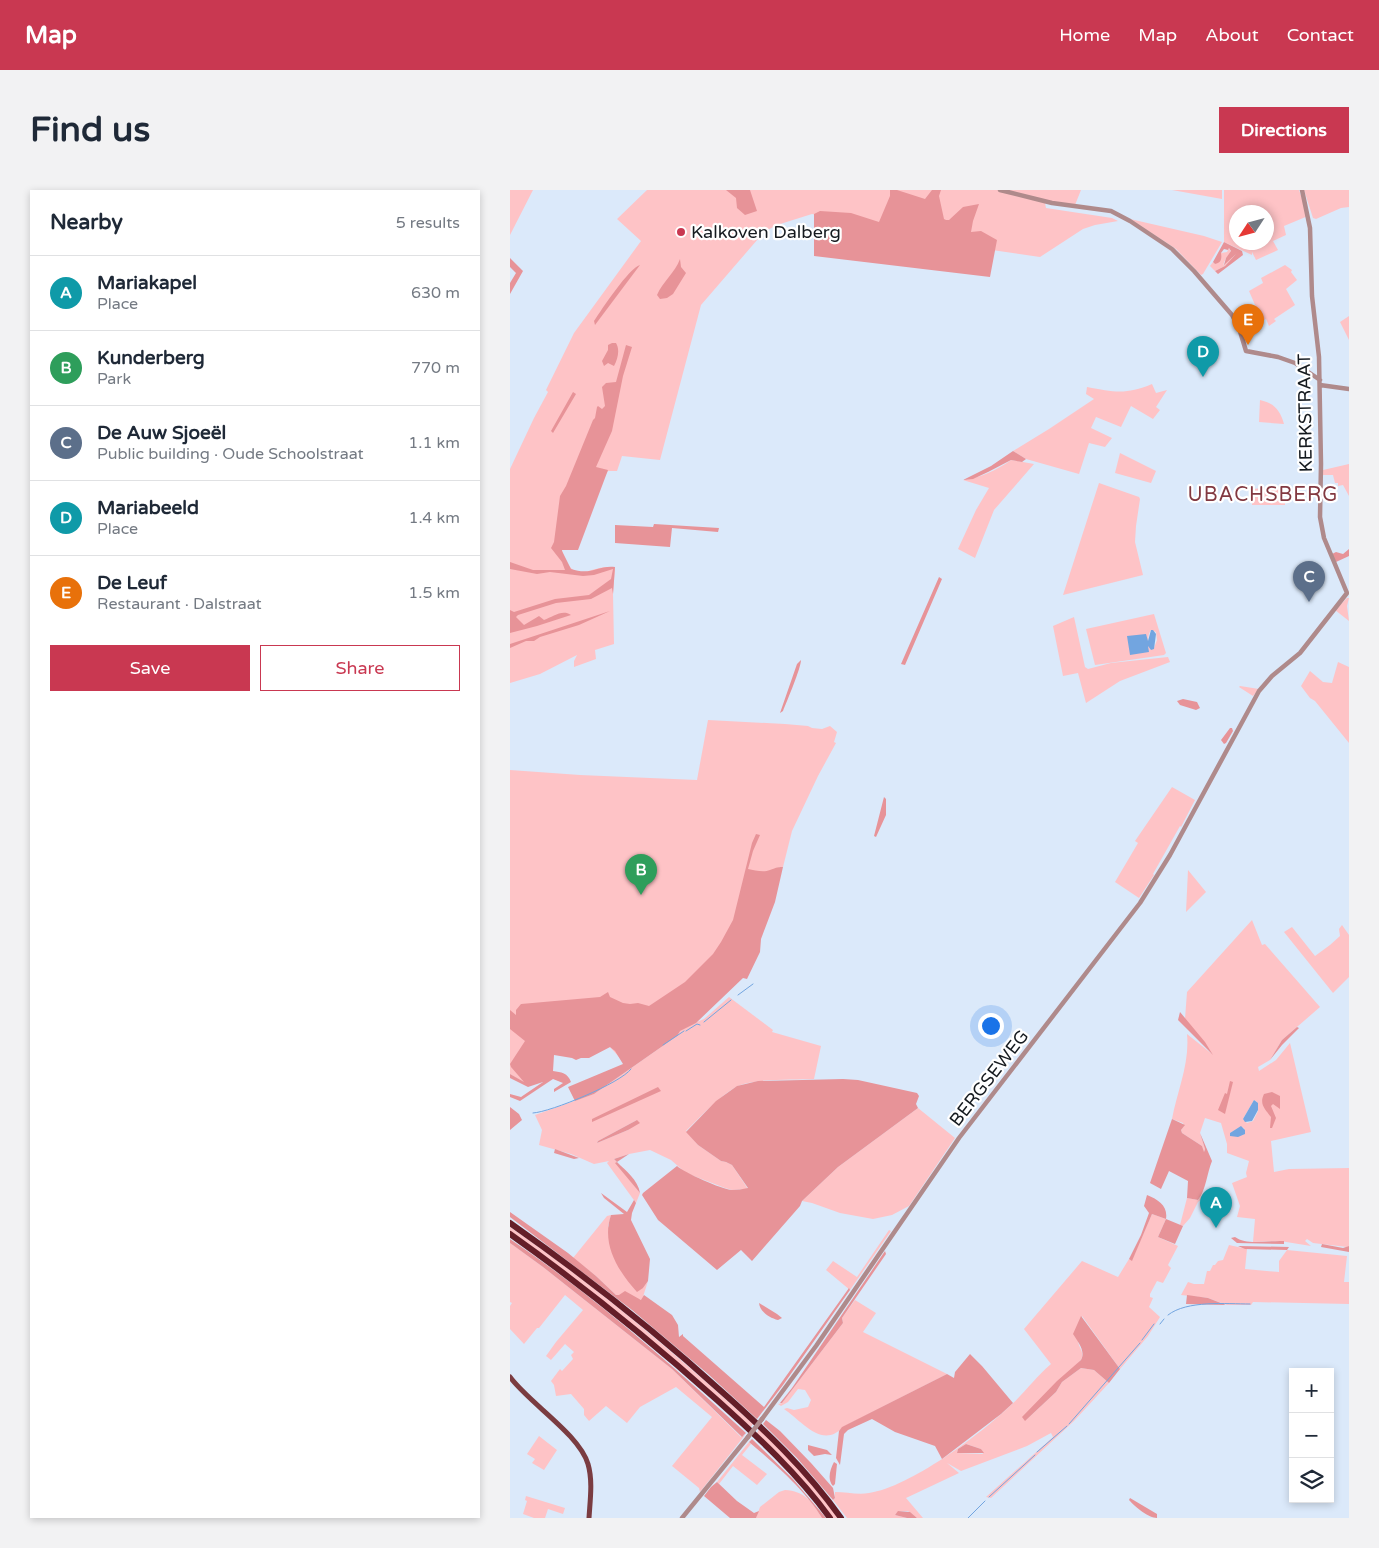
<!DOCTYPE html>
<html lang="en">
<head>
<meta charset="utf-8">
<style>
  body { margin:0; font-family:"Varela Round",sans-serif; background:#f2f2f3; color:#1f2937 }
  .controls { position:absolute; right:15px; bottom:15px; display:grid; overflow:hidden; border-radius:0px; box-shadow:0 2px 8px #0003 }
  .controls button { width:45px; height:45px; display:grid; place-items:center; padding:0; border:0; border-bottom:1px solid #e0e1e3; background:#fff; color:#1f2937; font:25px sans-serif }
  .compass { position:absolute; left:719px; top:15px; width:45px; height:45px; border-radius:50%; background:#fff; box-shadow:0 2px 8px #0003; rotate:234deg }
  .you { position:absolute; left:480px; top:835px; width:18px; height:18px; margin:-12px; border:4px solid #fff; border-radius:50%; background:#1a73e8; box-shadow:0 0 0 8px #1a73e833 }
  .badge { display:grid; place-items:center; width:32px; height:32px; border-radius:50%; background:#c93851; color:#fff; font-size:16px; font-weight:700 }
  .pin { position:absolute; translate:-50% -41px; filter:drop-shadow(0 1px 2px #0008) }
  .pin::after { content:''; position:absolute; top:26px; width:18px; height:15px; background:inherit; clip-path:polygon(0 0,100% 0,50% 100%) }
  .list { margin:0; padding:0; list-style:none }
  h2 { display:flex; justify-content:space-between; align-items:center; height:65px; margin:0; padding:0 20px; font-size:21px }
  h2 small { font-size:16px; font-weight:400; color:#747a83 }
  .list li { display:grid; grid-template-columns:32px 1fr auto; gap:15px; align-items:center; box-sizing:border-box; height:75px; padding:0 20px; border-top:1px solid #e0e1e3 }
  .list b { display:block; font-size:19px; white-space:nowrap }
  .list p { margin:0; font-size:16px; white-space:nowrap; color:#747a83 }
  .list em { font-size:16px; font-style:normal; color:#747a83 }
  .actions { display:flex; gap:10px; padding:15px 20px }
  .actions a { flex:1; padding:11px 0; border:1px solid #c93851; border-radius:0px; text-align:center; font-size:18px; color:#c93851 }
  .actions .main { background:#c93851; color:#fff }
  .icon { flex:none; width:28px; height:28px; fill:none; stroke:currentColor; stroke-width:2; stroke-linecap:round; stroke-linejoin:round }
  .map { position:relative; flex:none; width:839px; height:1328px; overflow:hidden; border-radius:0px }
  header { display:flex; align-items:center; gap:30px; box-sizing:border-box; height:70px; padding:0 25px; background:#c93851; color:#fff }
  header strong { font-size:24px }
  nav { display:flex; gap:28px; margin-inline-start:auto; font-size:18px }
  .intro { display:flex; align-items:center; justify-content:space-between; box-sizing:border-box; height:120px; padding:0 30px }
  h1 { margin:0; font-size:35px }
  .button { padding:12px 22px; border-radius:0px; background:#c93851; color:#fff; font-size:18px; font-weight:700 }
  main { display:flex; gap:30px; padding:0 30px }
  aside { flex:1; background:#fff; border-radius:0px; box-shadow:0 2px 8px #0003 }
  .map>svg:first-child { display:block }
  .green { fill:#fec3c6; fill-rule:evenodd }
  .forest { fill:#e79398 }
  .water { fill:#72a5e0 }
  .lines { fill:none; stroke-linecap:round; stroke-linejoin:round }
  .stream { stroke:#72a5e0; stroke-width:1 }
  .minor { stroke:#af8a8b; stroke-width:4.5 }
  .major { stroke:#7a3c41; stroke-width:5 }
  .highway { stroke:#651e28; stroke-width:6 }
  .minor-bridge { stroke:#af8a8b; stroke-width:4.5 }
  .poi-dot { fill:#c93851; stroke:#fff; stroke-width:2 }
  .labels { text-anchor:middle; dominant-baseline:central; stroke-width:4.5; stroke-linejoin:round; paint-order:stroke }
  .poi-label { font-size:18px; fill:#151a1f; stroke:#fff; text-anchor:start }
  .street-label { font-size:18px; fill:#151a1f; stroke:#fff }
  .quarter-label { font-size:20px; letter-spacing:1px; fill:#823941; stroke:#fff }
</style>
</head>
<body>
<header>
<strong>Map</strong>
<nav><a>Home</a><a>Map</a><a>About</a><a>Contact</a></nav>
</header>
<div class="intro"><h1>Find us</h1><a class="button">Directions</a></div>
<main>
<aside>
<h2>Nearby<small>5 results</small></h2>
<ul class="list">
<li><span class="badge" style="background:#0f9aa8">A</span><div><b>Mariakapel</b><p>Place</p></div><em>630 m</em></li>
<li><span class="badge" style="background:#2e9e5b">B</span><div><b>Kunderberg</b><p>Park</p></div><em>770 m</em></li>
<li><span class="badge" style="background:#5c6f8a">C</span><div><b>De Auw Sjoeël</b><p>Public building · Oude Schoolstraat</p></div><em>1.1 km</em></li>
<li><span class="badge" style="background:#0f9aa8">D</span><div><b>Mariabeeld</b><p>Place</p></div><em>1.4 km</em></li>
<li><span class="badge" style="background:#e8710a">E</span><div><b>De Leuf</b><p>Restaurant · Dalstraat</p></div><em>1.5 km</em></li>
</ul>
<div class="actions"><a class="main">Save</a><a>Share</a></div>
</aside>
<div class="map">
<svg width="839" height="1328" viewBox="0 0 839 1328">
  <rect width="100%" height="100%" fill="#dbe9fa"/>
  <!-- green -->
  <path class="green" d="M0 0H23L0 45Z
    M137 0H571L565 15 535 13 536 18 602 28 608 31 585 35 573 39 530 67 468 58 302 24 267 35 254 42 191 115 150 270 112 266 107 281H98L52 360C64 401 83 371 105 378L103 404 104 454 85 460 86 469 64 477V471L67 465 30 484 0 493V279L24 228 38 202 36 200 64 143 131 51 107 29Z
    M662 0H712V9Z
    M714 0H789L798 26 774 36 776 45 763 51 768 60 746 70 742 62V65L714 52ZM726 22H756V52H726Z
    M794 0H839V17L831 18 806 29 803 28Z
    M620 29 694 46 712 52 693 84 691 85 666 59Z
    M719 58 721 62 716 68 713 75 726 64 715 76 705 81 700 76 703 72 705 74 711 63 717 62Z
    M775 75 782 80 781 82 787 90 776 99 785 115 764 129 766 131 759 136 756 129 752 131 739 101 753 93 751 88Z
    M839 126V150L830 132Z
    M642 194 646 203 657 200 646 217 650 220 643 229 621 216 611 237 586 227 581 238 602 248 595 257 579 253 569 284 516 269 503 261 539 239 584 209 576 204 577 197C604 202 616 205 642 194Z
    M750 210C764 213 770 220 774 234L749 232Z
    M610 263 646 281 641 293 605 283Z
    M501 270 524 274 484 320 465 368 448 359 466 320 479 298 453 290C470 288 487 280 501 270Z
    M839 274V306L833 295 828 296V293H825L823 285H813V280Z
    M589 293 629 307 630 309 626 336 625 352 633 385 553 405Z
    M771 296 774 307 772 308 773 311 775 310V315H742L743 299Z
    M837 408H839L837 416 839 431 825 420Z
    M644 424 656 463 654 465 585 475 576 439ZM641 440 646 442 647 450 644 458 641 460C637 454 637 446 641 440Z
    M564 427 575 477 578 479 601 473 658 467 660 472 610 491 576 513 568 483 553 486 543 436Z
    M828 472 839 477V553L805 511 800 508 791 496 800 481 813 492 822 493Z
    M730 496 749 499 743 506 729 497Z
    M198 530 275 534 298 536 302 538 312 539 320 536 327 542 324 552 326 553 308 586 282 641 273 677H269L182 834 194 829 219 807 263 840 262 842 311 856 304 889C285 890 242 888 226 897 210 906 189 928 176 941L188 955 211 971 216 972 222 975 238 999 222 1000 215 998 176 983 161 970 140 960 119 964 104 969 107 972 106 973 130 1003 126 1013 97 973 99 971 84 974 61 964 29 955 32 940 25 925 84 904 167 846 109 867 100 857 79 867 43 864 16 894 0 884V580L70 585 187 590ZM127 930 118 940 87 953 88 951Z
    M662 597 685 610 671 637 670 636 643 684 644 685 629 708 605 692 628 653 625 651Z
    M678 680 696 702 676 722Z
    M742 730 752 755 755 754 810 817 772 850 760 870 748 877 749 881 766 870 780 853 801 942 761 951 764 982 779 979 839 978V1056L837 1057 803 1053 797 1049 795 1051 801 1056 770 1051 743 1052 745 1029 727 1027 730 1016 722 993 737 987 736 983 739 971 717 963V954L711 933 695 928 690 943 695 959 693 963 692 956 672 943 671 940 674 936 673 933 662 929C667 902 680 873 677 844L702 864 675 829 677 802ZM744 910 747 912 748 921 743 931 737 933 733 929ZM730 937 734 938 735 942 733 945 720 946V943Z
    M832 735 839 745V787L823 803 774 742 782 737 805 766 820 755 830 746 829 739Z
    M408 918 445 948 399 1016 382 1025 363 1029 330 1023 302 1013 292 1011 328 977Z
    M694 1002V1007L688 1012 680 1028 673 1036 670 1035 677 1008 688 1010Z
    M642 1024 656 1029 648 1047 668 1056 658 1075 661 1078 653 1093 647 1091 640 1104V1107L643 1108 639 1117 650 1127 638 1146 610 1179 572 1126C571 1134 567 1144 568 1151 569 1159 575 1162 571 1170L515 1231 546 1202 552 1192 571 1178 584 1180 599 1193 564 1231 481 1308 476 1307 543 1247 541 1243 517 1256 451 1281 437 1273 449 1283 396 1308 413 1328H407L398 1321H389L385 1325 397 1328H337L323 1310 325 1308V1302C336 1302 348 1305 359 1303 400 1297 471 1244 501 1215 515 1202 526 1187 541 1174L514 1139 572 1071 608 1087 619 1069 622 1070ZM456 1254 471 1259 473 1264 447 1263 448 1259Z
    M101 1025 98 1036 133 1098 138 1091 132 1110 106 1105 86 1086 63 1068 97 1026Z
    M0 1037C86 1096 166 1164 243 1234L241 1237 0 1041Z
    M379 1040 381 1041 340 1100 316 1080 323 1071 347 1087Z
    M0 1053 33 1077 162 1179 231 1247 235 1245 190 1302 189 1298 162 1276 202 1227 166 1197 130 1217 117 1233 96 1216 79 1231 74 1225V1219L61 1204 46 1206 44 1195 41 1191 50 1179 52 1181 63 1169 61 1165 64 1162 55 1154 41 1170 36 1166 46 1152 73 1120 55 1105 29 1138H27L14 1154 0 1139V1116L2 1113 0 1112Z
    M719 1055 737 1059 735 1079 769 1082V1071L777 1060 837 1066 834 1092H839V1114L743 1112 741 1115H717L698 1108 671 1105 678 1092 684 1094H694L697 1081H700L703 1075H705L708 1071 713 1070Z
    M345 1110 366 1123 353 1142 437 1184 333 1237C312 1260 291 1230 274 1219L277 1218 284 1220 298 1217 301 1210 295 1200 288 1199 278 1212 271 1216 268 1214 272 1213 333 1133 332 1128Z
    M249 1239 289 1279 329 1328H322L247 1243Z
    M29 1246 47 1260 34 1280 22 1273 25 1269 17 1264Z
    M239 1252 241 1254 232 1265 257 1284 247 1295 223 1276 209 1294 207 1292Z
    M275 1300C294 1301 302 1311 312 1328H246L250 1317 269 1302Z
    M16 1306 55 1318 53 1324 38 1319 35 1328H24L13 1324 17 1311 15 1310Z"/>
  <!-- forest -->
  <path class="forest" d="M216 0H240L247 21 235 25 227 18 226 8Z
    M380 0H387L415 9 422 0H431L429 6 434 29 436 30H439L453 17 469 14 463 31 461 42 471 41 487 50 480 87 304 66V24L310 21 341 23 369 32 380 6Z
    M714 52 732 61 733 65 708 84 705 81 715 76 726 64 714 75 716 68 721 61 719 58 718 60 714 59 711 63C712 69 711 73 705 74L703 72Z
    M0 68 13 81 0 104V93L6 83 0 77Z
    M170 69 171 77 176 83 163 104 157 108 150 109 147 105C153 91 165 83 170 69Z
    M130 75 85 135 84 131C92 119 119 78 130 75Z
    M102 153H106C110 160 108 168 104 176L98 173 94 176 92 171 98 160V155Z
    M116 155 122 157 113 186 102 241 86 277 98 280 68 360H52V361L61 379C81 386 88 375 105 377L103 404 102 398 81 409 46 413 8 425 6 427 14 435 29 426 34 430C43 427 52 419 61 425L27 436 0 443V420L4 422 45 409 79 405 101 389 103 379 84 385 73 386 40 382 27 384 0 379V372L23 380H55L52 372 41 358 44 352 50 306 56 296 83 230 85 228 87 217 88 216 92 219 95 216 92 197 96 193 106 192Z
    M63 202 66 204 43 243 41 241Z
    M503 261 516 269 512 272 501 270 478 282 463 289 453 290 481 276Z
    M144 334 209 338 208 342 162 338 160 357 105 353V335L143 337Z
    M839 359V366L826 372 822 364 826 362 833 364Z
    M429 387 432 389 395 475 391 474Z
    M100 421 69 435 30 447 24 451H16L0 458V454Z
    M291 470C291 478 277 511 273 521L270 523 287 474Z
    M673 509 687 512 690 518 686 520 670 515 667 511Z
    M720 538H722L723 541 716 553 714 554 711 550Z
    M374 607 376 609V625L366 647 364 646Z
    M246 644 250 645 243 661 238 679C245 680 253 683 260 680 266 678 266 677 273 677L265 712 251 749 250 762 237 789 233 788 186 833 170 841 167 846 84 904 65 911 58 897 113 874 105 861 100 857 79 868H71L66 870 62 868 44 865 43 881C51 882 58 883 61 892L44 902V899L53 893 43 889 10 911 0 907V904L11 907 33 892 18 897 0 888V884L14 892 1 877 0 874 15 851 0 839V820L6 825V820L11 814 90 807 98 802 100 807 113 813 120 814 128 813 139 816 175 792 203 764 211 752 223 730 242 653Z
    M670 822 695 852 703 865 668 830Z
    M787 837 789 838 772 855 760 870 772 850Z
    M333 889 348 890 407 903 409 906 406 914 408 918 328 977 292 1011 290 1016 242 1071 231 1060 207 1080 148 1030 132 1005 133 1003 167 976C175 983 211 999 222 1000 227 1000 233 999 238 998L222 975 216 972 211 971 188 955 176 942 206 911 227 896 248 891Z
    M720 891 723 892 715 924 708 920 715 903 717 904Z
    M148 897 151 901 82 932V929Z
    M762 902 770 906V919L763 914 761 916 766 928 762 938H760L761 927C755 919 749 914 754 904Z
    M0 917 9 924 12 930 0 940Z
    M662 929 675 935 671 940 672 943 692 956 694 962 695 959 690 943 702 971C697 983 696 1000 688 1010L677 1008 678 991 659 981 651 999 640 993Z
    M127 930 130 933 118 940 87 953 88 951Z
    M45 959 69 968 64 969 44 963Z
    M119 964 107 972C116 981 128 990 130 1003L105 973 107 972 104 969Z
    M91 1003 117 1022 124 1010 126 1013 122 1023 121 1030 140 1069 138 1091 133 1098 127 1102C108 1081 91 1054 101 1025L114 1024 94 1008Z
    M637 1005C649 1010 658 1016 656 1029L673 1036 665 1054 648 1047 656 1029 642 1024 622 1071 619 1069 631 1045 639 1023 634 1016Z
    M0 1022 58 1063 86 1086 106 1105H109L115 1101 131 1110 134 1105 162 1125 168 1135 169 1147 173 1144V1146L254 1217 339 1098 340 1100 273 1195 247 1229 198 1184 122 1120 0 1027Z
    M725 1047C737 1056 759 1050 774 1051V1054L727 1053 721 1048Z
    M0 1049C84 1106 161 1174 236 1243L232 1247 162 1179 33 1077 0 1053Z
    M812 1054 833 1058 839 1056V1062L811 1057Z
    M728 1056H730L779 1057 777 1060 735 1059Z
    M375 1061 376 1064 332 1128 333 1133 272 1213H270L282 1198Z
    M677 1105 698 1108 716 1115 676 1114Z
    M249 1113 267 1124 272 1128 268 1130C260 1128 250 1122 249 1113Z
    M571 1126 610 1179 599 1193 584 1180 571 1178 552 1192 546 1202 515 1231 512 1227 547 1191 571 1170C576 1161 568 1152 563 1144Z
    M460 1164 472 1176 503 1213 491 1224 432 1269 425 1256 385 1242 362 1229 338 1240 334 1244 330 1275 326 1268 329 1241 332 1237 437 1184 444 1188 445 1182Z
    M256 1230 270 1241 301 1273 323 1298 325 1308 323 1310 287 1268 253 1234Z
    M242 1249 283 1289 316 1328H312C297 1302 263 1272 239 1252Z
    M456 1254 471 1259 474 1263H447L448 1259Z
    M298 1255 317 1260 322 1265 315 1264 304 1266 298 1260Z
    M324 1272 327 1274 325 1294 323 1296C317 1289 320 1280 324 1272Z
    M207 1292 227 1311 244 1323 249 1321 246 1328H220L194 1306 201 1297Z
    M620 1308 647 1324V1328C639 1328 625 1317 619 1310Z
    M388 1321 400 1322 407 1328H397L385 1325Z"/>
  <!-- water -->
  <path class="water" d="M641 440H643L646 444 644 459 641 460 638 456 639 462 620 465 617 446 636 444 638 451Z
    M744 910 748 913V920L742 931 735 932 733 929Z
    M731 936 735 940V944L728 947 720 946V943Z"/>
  <g class="lines">
    <!-- stream -->
    <path class="stream" d="M228 805 243 794
      M194 832 221 810
      M176 841 187 834 190 835
      M153 855 174 841
      M23 923C41 922 111 893 121 879
      M658 1125C677 1110 716 1114 740 1114
      M650 1134 654 1129
      M632 1150 644 1134
      M559 1234 630 1153
      M527 1262 557 1236
      M479 1307 525 1265
      M458 1328 475 1311"/>
    <!-- minor -->
    <path class="minor" d="M490 0 542 13 601 21 620 31 662 59 684 81 722 125 729 138 736 161 768 167 785 173 810 190
      M810 195 839 199
      M252 1229 306 1156 449 948 630 713 660 665 749 501 762 486 790 463 837 403 814 348 810 327 811 274 809 167 802 106 800 38 792 0
      M172 1328 238 1247"/>
    <!-- major -->
    <path class="major" d="M0 1187C19 1213 69 1244 78 1274 83 1291 80 1311 79 1328"/>
    <!-- highway -->
    <path class="highway" d="M0 1033C74 1085 145 1141 211 1201 255 1240 297 1280 331 1328
      M0 1044C72 1095 141 1151 207 1210 248 1247 288 1284 320 1328"/>
    <!-- minor-bridge -->
    <path class="minor-bridge" d="M238 1247 252 1229"/>
  </g>
  <!-- markers -->
  <circle class="poi-dot" cx="171" cy="42" r="5"/>
  <g class="labels">
    <!-- poi labels -->
    <g class="poi-label">
      <text x="181" y="42">Kalkoven Dalberg</text>
    </g>
    <!-- street labels -->
    <g class="street-label">
      <text transform="translate(795 223) rotate(-91)">KERKSTRAAT</text>
      <text transform="translate(479 888) rotate(-52)">BERGSEWEG</text>
    </g>
    <!-- quarter labels -->
    <g class="quarter-label">
      <text x="753" y="305">UBACHSBERG</text>
    </g>
  </g>
</svg>
<div class="controls">
<button>+</button>
<button>−</button>
<button><svg class="icon" aria-label="layers" viewBox="0 0 24 24"><path d="M12 4l9 5-9 5-9-5zM3 14l9 5 9-5"/></svg></button>
</div>
<svg class="compass" viewBox="-18 -18 36 36"><path d="M0-13l5 13h-10z" fill="#e53935"/><path d="M0 13l5-13h-10z" fill="#747a83"/></svg>
<div class="you"></div>
<div class="pin badge" style="left:706px;top:1038px;background:#0f9aa8">A</div>
<div class="pin badge" style="left:131px;top:705px;background:#2e9e5b">B</div>
<div class="pin badge" style="left:799px;top:412px;background:#5c6f8a">C</div>
<div class="pin badge" style="left:693px;top:187px;background:#0f9aa8">D</div>
<div class="pin badge" style="left:738px;top:155px;background:#e8710a">E</div>
</div>
</main>
</body>
</html>
